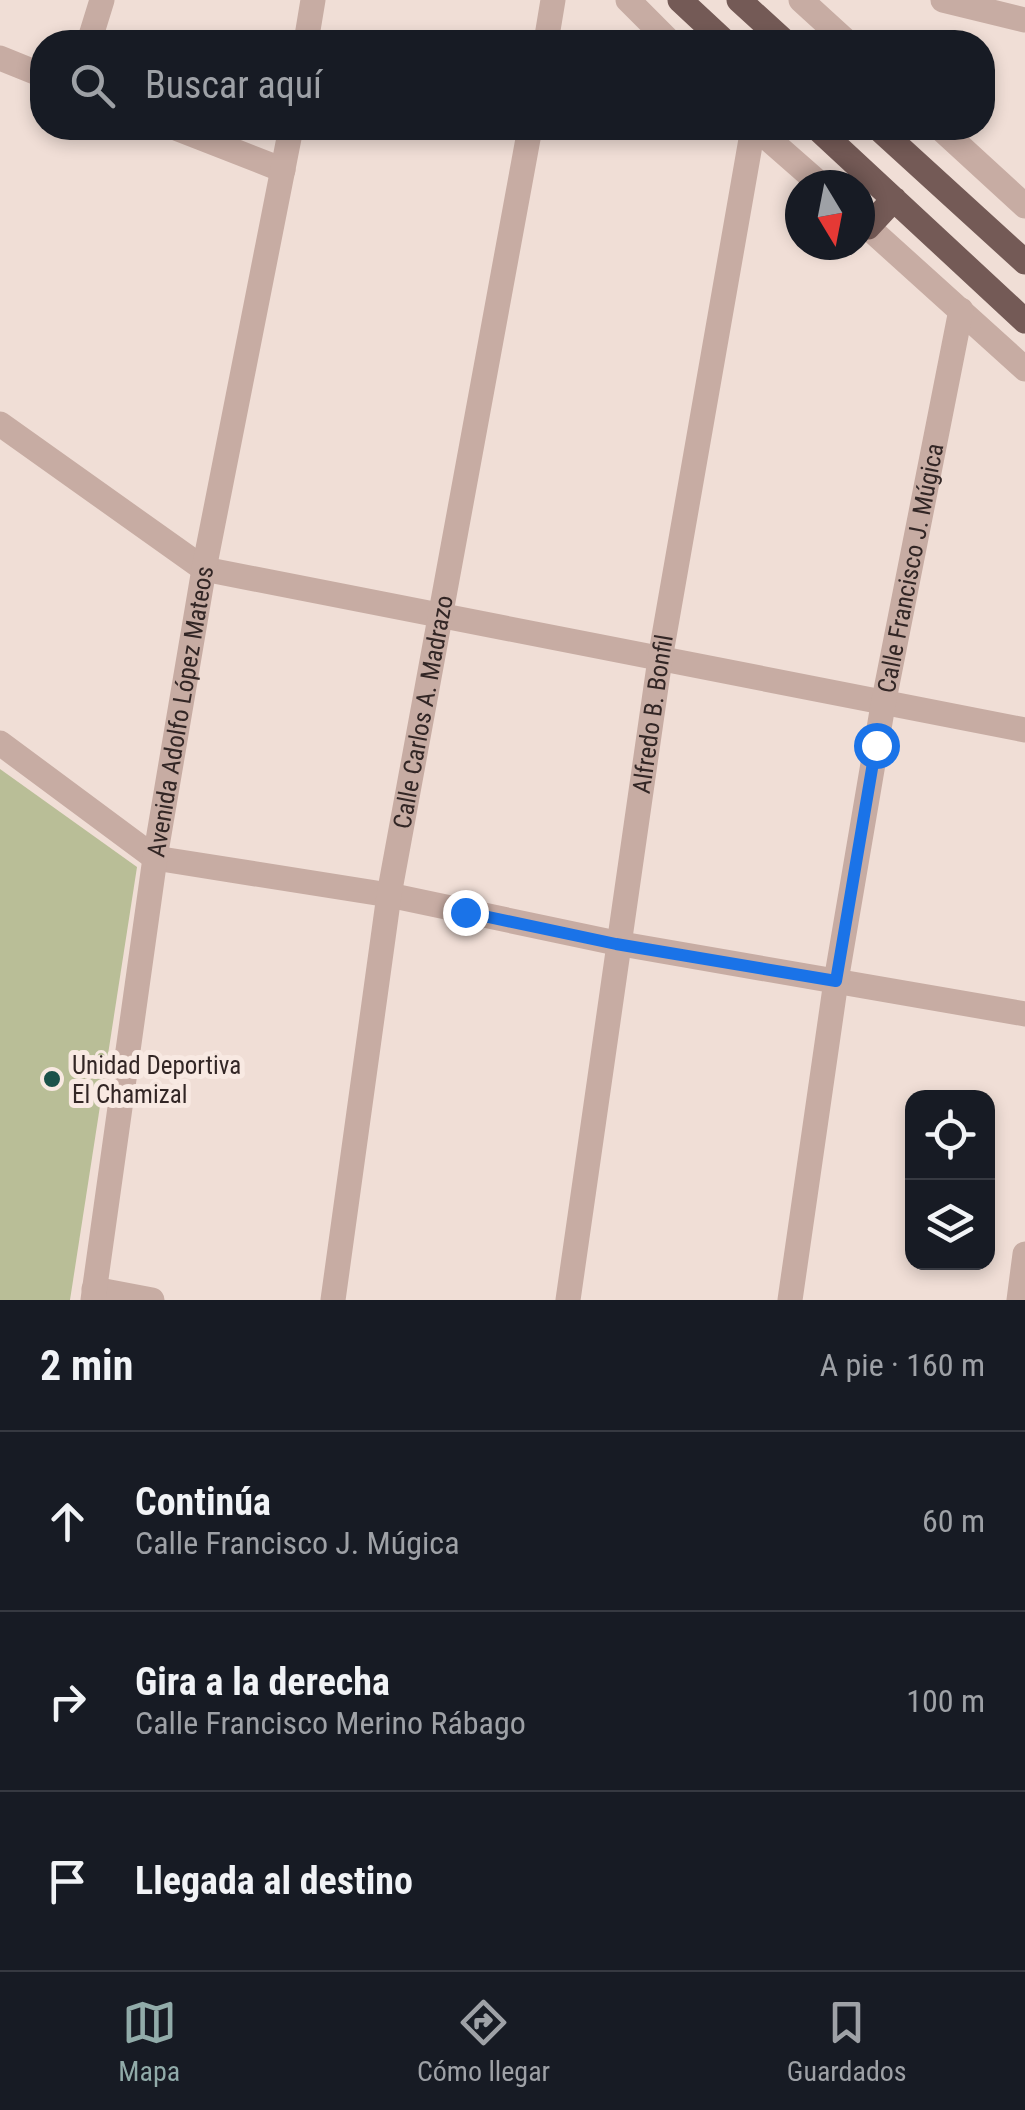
<!DOCTYPE html>
<html lang="es">
<head>
<meta charset="utf-8">
<style>
  body { margin:0; font-family:"Roboto Condensed",sans-serif; background:#20242c; color:#f1f3f6 }
  .controls { position:absolute; right:30px; bottom:30px; display:grid; overflow:hidden; border-radius:20px; box-shadow:0 5px 15px #0003 }
  .controls button { width:90px; height:90px; display:grid; place-items:center; padding:0; border:0; border-bottom:2px solid #363941; background:#171b24; color:#f1f3f6; font:50px sans-serif }
  .compass { position:absolute; left:785px; top:170px; width:90px; height:90px; border-radius:50%; background:#171b24; box-shadow:0 5px 15px #0003; rotate:170deg }
  .stop { position:absolute; width:30px; height:30px; margin:-22px; border:8px solid #1a73e8; border-radius:50%; background:#fff }
  .stop.end { background:#1a73e8; border-color:#fff; box-shadow:0 2px 10px #0008 }
  .list { margin:0; padding:0; list-style:none }
  h2 { display:flex; justify-content:space-between; align-items:center; height:130px; margin:0; padding:0 40px; font-size:42px }
  h2 small { font-size:32px; font-weight:400; color:#9ea1a6 }
  .list li { display:grid; grid-template-columns:65px 1fr auto; gap:30px; align-items:center; box-sizing:border-box; height:180px; padding:0 40px; border-top:2px solid #363941 }
  .list b { display:block; font-size:38px; white-space:nowrap }
  .list p { margin:0; font-size:32px; white-space:nowrap; color:#9ea1a6 }
  .list em { font-size:32px; font-style:normal; color:#9ea1a6 }
  .icon { flex:none; width:55px; height:55px; fill:none; stroke:currentColor; stroke-width:2; stroke-linecap:round; stroke-linejoin:round }
  .map { position:relative; flex:none; width:1025px; height:1300px; overflow:hidden }
  .search { position:absolute; background:#171b24; box-shadow:0 5px 15px #0003; left:30px; right:30px; top:30px; height:110px; display:flex; align-items:center; gap:25px; box-sizing:border-box; padding:0 35px; border-radius:40px; color:#9ea1a6; font-size:38px }
  .sheet { height:670px; background:#171b24 }
  nav { display:flex; justify-content:space-around; align-items:center; box-sizing:border-box; height:140px; border-top:2px solid #363941; background:#171b24; font-size:28px; color:#9ea1a6 }
  nav a { display:grid; justify-items:center; gap:5px }
  nav .on { color:#91aba9 }
  .map>svg:first-child { display:block }
  .green { fill:#b9be97 }
  .lines { fill:none; stroke-linecap:round; stroke-linejoin:round }
  .minor { stroke:#c7aca3; stroke-width:25 }
  .major { stroke:#745a56; stroke-width:25 }
  .route { stroke:#1a73e8; stroke-width:12 }
  .poi-dot { fill:#1c524a; stroke:#f8e9e2; stroke-width:4 }
  .labels { text-anchor:middle; dominant-baseline:central; stroke-width:10; stroke-linejoin:round; paint-order:stroke }
  .street-label { font-size:25px; fill:#322625; stroke:#f8e9e2 }
  .poi-label { font-size:25px; fill:#322625; stroke:#f8e9e2; text-anchor:start }
</style>
</head>
<body>
<div class="map">
<svg width="1025" height="1300" viewBox="0 0 1025 1300">
  <rect width="100%" height="100%" fill="#f0ded6"/>
  <!-- green -->
  <path class="green" d="M0 769 137 867 70 1300H0Z"/>
  <g class="lines">
    <!-- minor -->
    <g class="minor">
      <path d="M628 0 670 42"/>
      <path d="M801 0 847 42"/>
      <path d="M943 0 1025 20"/>
      <path d="M89 42 102 0"/>
      <path d="M306 42 313 0"/>
      <path d="M546 42 553 0"/>
      <path d="M0 58 42 75"/>
      <path d="M176 128 283 170"/>
      <path d="M756 128 821 185"/>
      <path d="M940 128 1025 206"/>
      <path d="M860 220 1025 369"/>
      <path d="M0 424 204 569 1025 730"/>
      <path d="M0 743 155 858 389 895 616 943 1025 1014"/>
      <path d="M94 1289 152 1300"/>
      <path id="s1" d="M93 1300 155 858 204 569 291 128"/>
      <path id="s2" d="M333 1300 389 895 530 128"/>
      <path id="s3" d="M568 1300 660 659 753 128"/>
      <path id="s4" d="M790 1300 836 981 883 705 961 310"/>
      <path d="M1019 1300 1025 1254"/>
    </g>
    <!-- major -->
    <path class="major" d="M680 0 725 42
      M739 0 785 42
      M817 128 1025 321
      M878 128 1025 262
      M868 227 894 199"/>
  </g>
  <g class="lines">
    <!-- route -->
    <path class="route" d="M465 912 616 944 836 981 876 745"/>
  </g>
  <!-- markers -->
  <circle class="poi-dot" cx="52" cy="1079" r="10"/>
  <g class="labels">
    <!-- street labels -->
    <g class="street-label">
      <text stroke="none"><textPath href="#s4" startOffset="742">Calle Francisco J. Múgica</textPath></text>
      <text stroke="none"><textPath href="#s1" startOffset="595">Avenida Adolfo López Mateos</textPath></text>
      <text stroke="none"><textPath href="#s3" startOffset="592">Alfredo B. Bonfil</textPath></text>
      <text stroke="none"><textPath href="#s2" startOffset="595">Calle Carlos A. Madrazo</textPath></text>
    </g>
    <!-- poi labels -->
    <g class="poi-label">
      <text x="72" y="1065">Unidad Deportiva<tspan x="72" dy="29">El Chamizal</tspan></text>
    </g>
  </g>
</svg>
<div class="controls">
<button><svg class="icon" aria-label="locate" viewBox="0 0 24 24"><circle cx="12" cy="12" r="6"/><path d="M12 2v4M12 18v4M2 12h4M18 12h4"/></svg></button>
<button><svg class="icon" aria-label="layers" viewBox="0 0 24 24"><path d="M12 4l9 5-9 5-9-5zM3 14l9 5 9-5"/></svg></button>
</div>
<svg class="compass" viewBox="-18 -18 36 36"><path d="M0-13l5 13h-10z" fill="#e53935"/><path d="M0 13l5-13h-10z" fill="#9ea1a6"/></svg>
<div class="stop" style="left:876px;top:745px"></div>
<div class="stop end" style="left:465px;top:912px"></div>
<div class="search"><svg class="icon" aria-label="search" viewBox="0 0 24 24"><circle cx="10" cy="10" r="6"/><path d="M15 15l6 6"/></svg>Buscar aquí</div>
</div>
<section class="sheet">
<h2>2 min<small>A pie · 160 m</small></h2>
<ul class="list">
<li><svg class="icon" aria-label="ahead" viewBox="0 0 24 24"><path d="M12 20V5M6 11l6-6 6 6"/></svg><div><b>Continúa</b><p>Calle Francisco J. Múgica</p></div><em>60 m</em></li>
<li><svg class="icon" aria-label="right" viewBox="0 0 24 24"><path d="M7 20v-9h11M14 6l5 5-5 5"/></svg><div><b>Gira a la derecha</b><p>Calle Francisco Merino Rábago</p></div><em>100 m</em></li>
<li><svg class="icon" aria-label="arrive" viewBox="0 0 24 24"><path d="M6 21V4h12l-3 4 3 4H6"/></svg><div><b>Llegada al destino</b></div></li>
</ul>
</section>
<nav>
<a class="on"><svg class="icon" aria-label="map" viewBox="0 0 24 24"><path d="M3 6l6-2 6 2 6-2v14l-6 2-6-2-6 2zM9 4v14M15 6v14"/></svg>Mapa</a>
<a><svg class="icon" aria-label="directions" viewBox="0 0 24 24"><path d="M12 3l9 9-9 9-9-9zM9 14v-3h6M13 9l2 2-2 2"/></svg>Cómo llegar</a>
<a><svg class="icon" aria-label="saved" viewBox="0 0 24 24"><path d="M7 4h10v16l-5-4-5 4z"/></svg>Guardados</a>
</nav>
</body>
</html>
